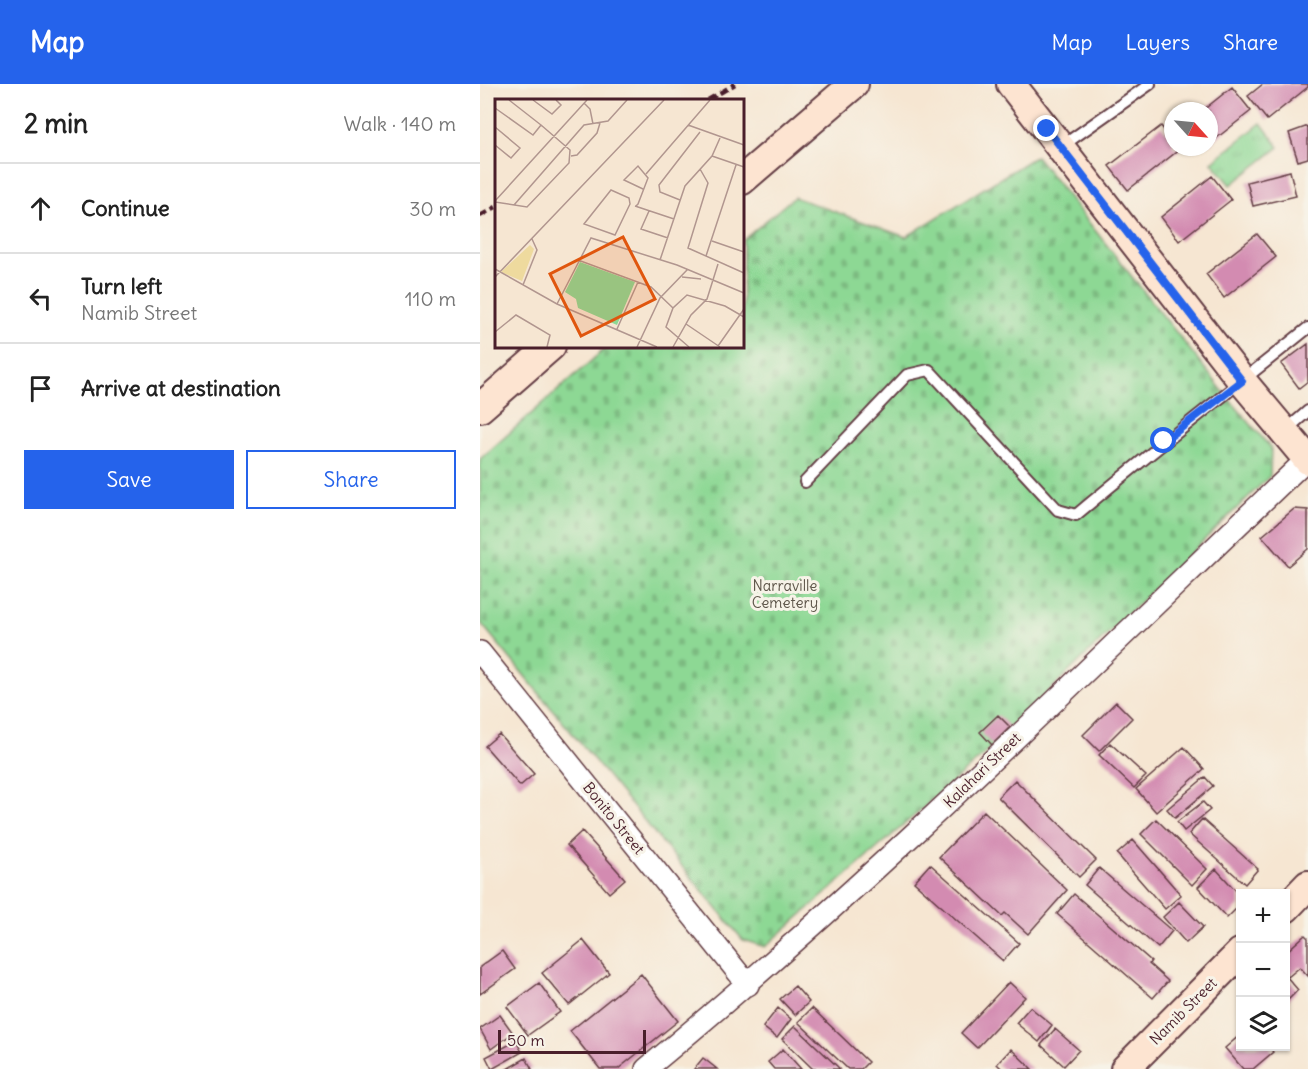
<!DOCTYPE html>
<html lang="en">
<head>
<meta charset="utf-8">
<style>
  body { margin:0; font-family:Delius,sans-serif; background:#f2f2f2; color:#222 }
  .controls { position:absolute; right:18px; bottom:18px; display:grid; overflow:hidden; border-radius:0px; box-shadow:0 2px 4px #0004 }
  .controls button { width:54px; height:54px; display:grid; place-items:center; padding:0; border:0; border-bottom:2px solid #e0e0e0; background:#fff; color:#222; font:30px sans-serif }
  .compass { position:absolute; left:684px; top:18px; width:54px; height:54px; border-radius:50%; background:#fff; box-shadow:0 2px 4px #0004; rotate:117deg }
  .scale { position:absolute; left:18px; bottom:15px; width:148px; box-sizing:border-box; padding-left:6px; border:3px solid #4a1f2b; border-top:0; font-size:16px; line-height:21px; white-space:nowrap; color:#4a1f2b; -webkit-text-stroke:4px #f7f3e8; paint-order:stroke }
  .stop { position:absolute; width:18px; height:18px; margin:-14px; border:4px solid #2563eb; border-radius:50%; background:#fff }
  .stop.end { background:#2563eb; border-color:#fff; box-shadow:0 2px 6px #0008 }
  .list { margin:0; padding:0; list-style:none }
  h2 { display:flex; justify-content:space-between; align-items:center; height:78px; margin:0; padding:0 24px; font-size:26px }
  h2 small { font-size:20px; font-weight:400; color:#767676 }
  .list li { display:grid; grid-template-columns:39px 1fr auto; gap:18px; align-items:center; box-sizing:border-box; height:90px; padding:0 24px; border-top:2px solid #e0e0e0 }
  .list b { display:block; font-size:22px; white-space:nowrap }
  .list p { margin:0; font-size:20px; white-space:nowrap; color:#767676 }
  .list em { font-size:20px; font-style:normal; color:#767676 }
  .actions { display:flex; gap:12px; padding:18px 24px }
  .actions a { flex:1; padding:14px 0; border:2px solid #2563eb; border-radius:0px; text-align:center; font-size:21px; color:#2563eb }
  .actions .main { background:#2563eb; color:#fff }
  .icon { flex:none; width:33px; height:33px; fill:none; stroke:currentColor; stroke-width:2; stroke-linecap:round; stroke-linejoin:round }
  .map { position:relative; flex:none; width:828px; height:985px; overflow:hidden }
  header { display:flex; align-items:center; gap:36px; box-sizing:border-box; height:84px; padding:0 30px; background:#2563eb; color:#fff }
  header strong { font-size:28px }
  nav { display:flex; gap:33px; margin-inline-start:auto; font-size:21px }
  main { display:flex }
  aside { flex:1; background:#fff }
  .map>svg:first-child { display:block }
  .cemetery { fill:url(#cemetery-stones); stroke:#6c7c60; stroke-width:1.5 }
  .park { fill:url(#park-tufts); stroke:#6c7c60; stroke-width:1.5 }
  .building { fill:#d38bb1 }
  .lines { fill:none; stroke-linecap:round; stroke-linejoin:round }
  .lane-casing { stroke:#643d44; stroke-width:14 }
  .street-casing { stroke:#643d44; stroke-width:24 }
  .secondary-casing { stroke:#643d44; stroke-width:32 }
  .lane { stroke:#fff; stroke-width:10 }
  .street { stroke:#fff; stroke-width:21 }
  .secondary { stroke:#fde4d1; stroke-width:28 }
  .rail { stroke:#4a1f2b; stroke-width:4.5; stroke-dasharray:9 4.5; stroke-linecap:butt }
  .route { stroke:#2563eb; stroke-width:8 }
  .labels { text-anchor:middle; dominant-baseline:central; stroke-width:6; stroke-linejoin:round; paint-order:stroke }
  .park-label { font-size:15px; fill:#5e564a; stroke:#f7f3e8 }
  .street-label { font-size:15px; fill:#4a1f2b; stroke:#f7f3e8 }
  .inset-road { fill:none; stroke:#b1968f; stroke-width:1.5 }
  .view { fill:#e0560e; fill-opacity:0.15; stroke:#e0560e; stroke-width:3 }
  .inset-edge { fill:none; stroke:#4a1f2b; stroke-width:3 }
</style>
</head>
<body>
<header>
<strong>Map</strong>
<nav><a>Map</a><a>Layers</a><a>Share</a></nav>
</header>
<main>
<aside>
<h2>2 min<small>Walk · 140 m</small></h2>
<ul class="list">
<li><svg class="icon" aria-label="ahead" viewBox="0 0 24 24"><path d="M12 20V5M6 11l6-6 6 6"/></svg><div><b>Continue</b></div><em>30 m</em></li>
<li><svg class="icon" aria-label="left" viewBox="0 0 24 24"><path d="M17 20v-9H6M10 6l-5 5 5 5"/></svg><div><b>Turn left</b><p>Namib Street</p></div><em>110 m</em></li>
<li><svg class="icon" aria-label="arrive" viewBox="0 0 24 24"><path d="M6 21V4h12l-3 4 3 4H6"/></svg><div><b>Arrive at destination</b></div></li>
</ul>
<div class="actions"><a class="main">Save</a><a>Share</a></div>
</aside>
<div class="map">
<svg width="828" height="985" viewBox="0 0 828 985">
  <defs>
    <pattern id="cemetery-stones" width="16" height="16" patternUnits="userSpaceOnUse" patternTransform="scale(1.5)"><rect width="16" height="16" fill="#8dd894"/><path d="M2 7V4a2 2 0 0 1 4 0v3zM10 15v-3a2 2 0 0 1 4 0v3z" fill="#7bb980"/></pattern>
    <pattern id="park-tufts" width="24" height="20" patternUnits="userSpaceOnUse" patternTransform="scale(1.5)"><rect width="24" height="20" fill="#8dd894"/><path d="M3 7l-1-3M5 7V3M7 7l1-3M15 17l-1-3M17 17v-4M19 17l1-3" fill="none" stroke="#7bb980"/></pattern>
  </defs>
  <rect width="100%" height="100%" fill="#f7f3e8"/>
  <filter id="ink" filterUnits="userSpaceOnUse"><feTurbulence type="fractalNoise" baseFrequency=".0167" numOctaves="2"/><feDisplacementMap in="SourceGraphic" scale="12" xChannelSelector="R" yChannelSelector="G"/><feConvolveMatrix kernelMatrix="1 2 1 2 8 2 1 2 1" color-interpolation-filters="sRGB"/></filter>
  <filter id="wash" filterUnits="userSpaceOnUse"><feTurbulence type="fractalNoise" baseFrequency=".008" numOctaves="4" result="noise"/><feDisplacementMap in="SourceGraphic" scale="24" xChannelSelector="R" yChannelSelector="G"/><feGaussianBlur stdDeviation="1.35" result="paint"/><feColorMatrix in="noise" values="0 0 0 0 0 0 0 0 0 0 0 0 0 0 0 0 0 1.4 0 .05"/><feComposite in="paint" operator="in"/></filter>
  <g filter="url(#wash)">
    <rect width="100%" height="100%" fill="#f6e6d2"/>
    <!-- cemetery -->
    <path class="cemetery" d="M556 72 746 311 791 364 790 392 501 673 285 863 263 856 0 538V375L127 263 262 262 263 156 314 113 426 153Z"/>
    <!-- park -->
    <path class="park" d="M781 39 799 63 751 101 732 78Z"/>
    <g id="blocks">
      <!-- building -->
      <path class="building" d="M783 0H828V3L787 36 768 12Z
        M752 3 771 27 729 60V27H722Z
        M681 42 693 57V63L700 65 648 106 629 82Z
        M828 42V74L818 77 809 49Z
        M810 87 816 112 773 122 767 98Z
        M732 92 751 116 699 157 681 133Z
        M777 150 796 173 744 214 726 190Z
        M828 260V297L819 304 801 280Z
        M814 425 828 426V465L808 482 782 452Z
        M636 618 652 634 619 667 603 651Z
        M518 631 530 643 512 661 500 648Z
        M19 650 54 690 40 702 5 662Z
        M630 659 666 692 654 704 619 671Z
        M704 663 724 685 676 728 656 705Z
        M725 693 733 702 695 734 687 725Z
        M535 696 616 776 599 793 518 713Z
        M723 718 730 726 704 747 697 738Z
        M504 727 587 806 548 850 525 829 522 832 459 773Z
        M676 735 727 785 712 801 661 750Z
        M722 735 778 785 765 800 709 750Z
        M102 747 145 795 129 809 87 761Z
        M653 756 701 811 685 825 637 770Z
        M450 780 539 859 523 877 434 798Z
        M619 784 692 847 678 864 605 801Z
        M736 785 760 811V821L747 834 718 803Z
        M594 810 671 877 669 880 688 897 673 914 577 830Z
        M699 818 723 843 706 859 683 833Z
        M825 851 828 854V892L820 883 808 893 806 890V868Z
        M103 856 129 889 89 921 62 889Z
        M22 867 35 885 0 910V883Z
        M161 890 198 937 138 985H120L90 947Z
        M806 892 818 906 806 918Z
        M529 898 545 913 497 964 481 949Z
        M59 899 80 928 48 951 27 923Z
        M315 902 329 918 315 931 300 915Z
        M550 923 572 941 559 958 536 939Z
        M298 924 311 935 297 954 283 943Z
        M332 924 388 978 381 985H368L318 938Z
        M20 931 33 949 11 965 0 945Z
        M315 942 360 985H333L302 955Z
        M575 945 599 966 584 982 561 961Z
        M760 951V962H789L793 968 773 985H763L745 964Z
        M36 957 42 968 12 985 6 973Z
        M303 965 321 985H294L288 978Z
        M531 965 552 985H522L517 980Z
        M46 974 52 985H27Z
        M223 974 237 985H214Z"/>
    </g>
  </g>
  <g filter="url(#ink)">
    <use href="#blocks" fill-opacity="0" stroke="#643d44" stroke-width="1.5"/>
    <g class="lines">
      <!-- lane casing -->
      <g class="lane-casing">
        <path id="lane" d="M582 62 670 0
          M805 347 828 327
          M325 398 427 291 449 286 578 426 596 431C672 367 751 306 828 244"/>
      </g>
      <!-- street casing -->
      <g class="street-casing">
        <path id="street" d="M0 568 268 901
          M166 985C398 794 610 582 827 375"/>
      </g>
      <!-- secondary casing -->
      <g class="secondary-casing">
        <path id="secondary" d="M531 0 762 297 828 376
          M262 96 374 0
          M0 324 71 262
          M806 824 828 801
          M645 985 760 869"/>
      </g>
      <!-- lane -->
      <use href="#lane" class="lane"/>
      <!-- street -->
      <use href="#street" class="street"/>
      <!-- secondary -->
      <use href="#secondary" class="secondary"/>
      <!-- rail -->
      <path class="rail" d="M228 16 255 0
        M0 132 16 123"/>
    </g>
  </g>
  <g class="lines" filter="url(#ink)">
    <!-- route -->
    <path class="route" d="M567 45 762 297 684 357"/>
  </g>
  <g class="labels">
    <!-- park labels -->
    <g class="park-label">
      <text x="305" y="501">Narraville<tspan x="305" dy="17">Cemetery</tspan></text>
    </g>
    <!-- street labels -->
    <g class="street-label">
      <text transform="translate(502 686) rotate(-44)">Kalahari Street</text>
      <text transform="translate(134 734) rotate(51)">Bonito Street</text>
      <text transform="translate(703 927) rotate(-45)">Namib Street</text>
    </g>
  </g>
  <!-- overview -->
  <g transform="translate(15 15)">
    <rect width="249" height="249" fill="#f6e6d2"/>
    <path d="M35 146 39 150 27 182 6 173Z" fill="#eeda9e"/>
    <path d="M85 163 140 183 122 226 83 209 81 200 70 193Z" fill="#8dd894"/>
    <path class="inset-road" d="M38 1 57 15 66 6 61 1M89 4 95 10 98 25M0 9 38 36 46 26 14 1M193 26 249 46M0 28 25 49 16 59 0 46M76 57 82 56 102 34 105 24M217 57 249 68M205 70 213 84 193 149 249 174M151 75 215 1M116 91 134 99 135 105 120 136 89 125ZM185 101 165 93 164 86 205 33M0 102 92 1M0 103 32 108 74 64 75 51 46 26M19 106 89 26 113 22 132 1M140 107 179 120M141 107 143 105 153 79 143 67 129 81 148 90M154 112 146 130 173 139M217 142 249 153M211 157 241 66M83 161 156 188 178 209M165 161 190 87 217 57 225 39M0 170 62 205 162 248M0 178 169 1M187 178 206 180M28 186 42 151 37 140M62 205 96 139 182 166 249 194M191 225 225 248M122 230 143 183M0 233 21 216 55 236 52 248M223 247 249 210M142 248 165 199 192 171M178 248 196 216 212 200 223 165M194 248 171 228 178 209 192 196 230 207 249 218"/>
    <path class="view" d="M128 138 160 200 86 237 55 175Z"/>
    <rect width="249" height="249" class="inset-edge"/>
  </g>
</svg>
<div class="controls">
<button>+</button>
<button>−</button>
<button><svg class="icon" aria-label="layers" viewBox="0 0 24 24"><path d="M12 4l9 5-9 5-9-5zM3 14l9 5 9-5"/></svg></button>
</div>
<svg class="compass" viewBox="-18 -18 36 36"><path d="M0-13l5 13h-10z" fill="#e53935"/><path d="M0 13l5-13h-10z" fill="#767676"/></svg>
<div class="scale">50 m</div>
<div class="stop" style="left:684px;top:357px"></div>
<div class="stop end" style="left:567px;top:45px"></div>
</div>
</main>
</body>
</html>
